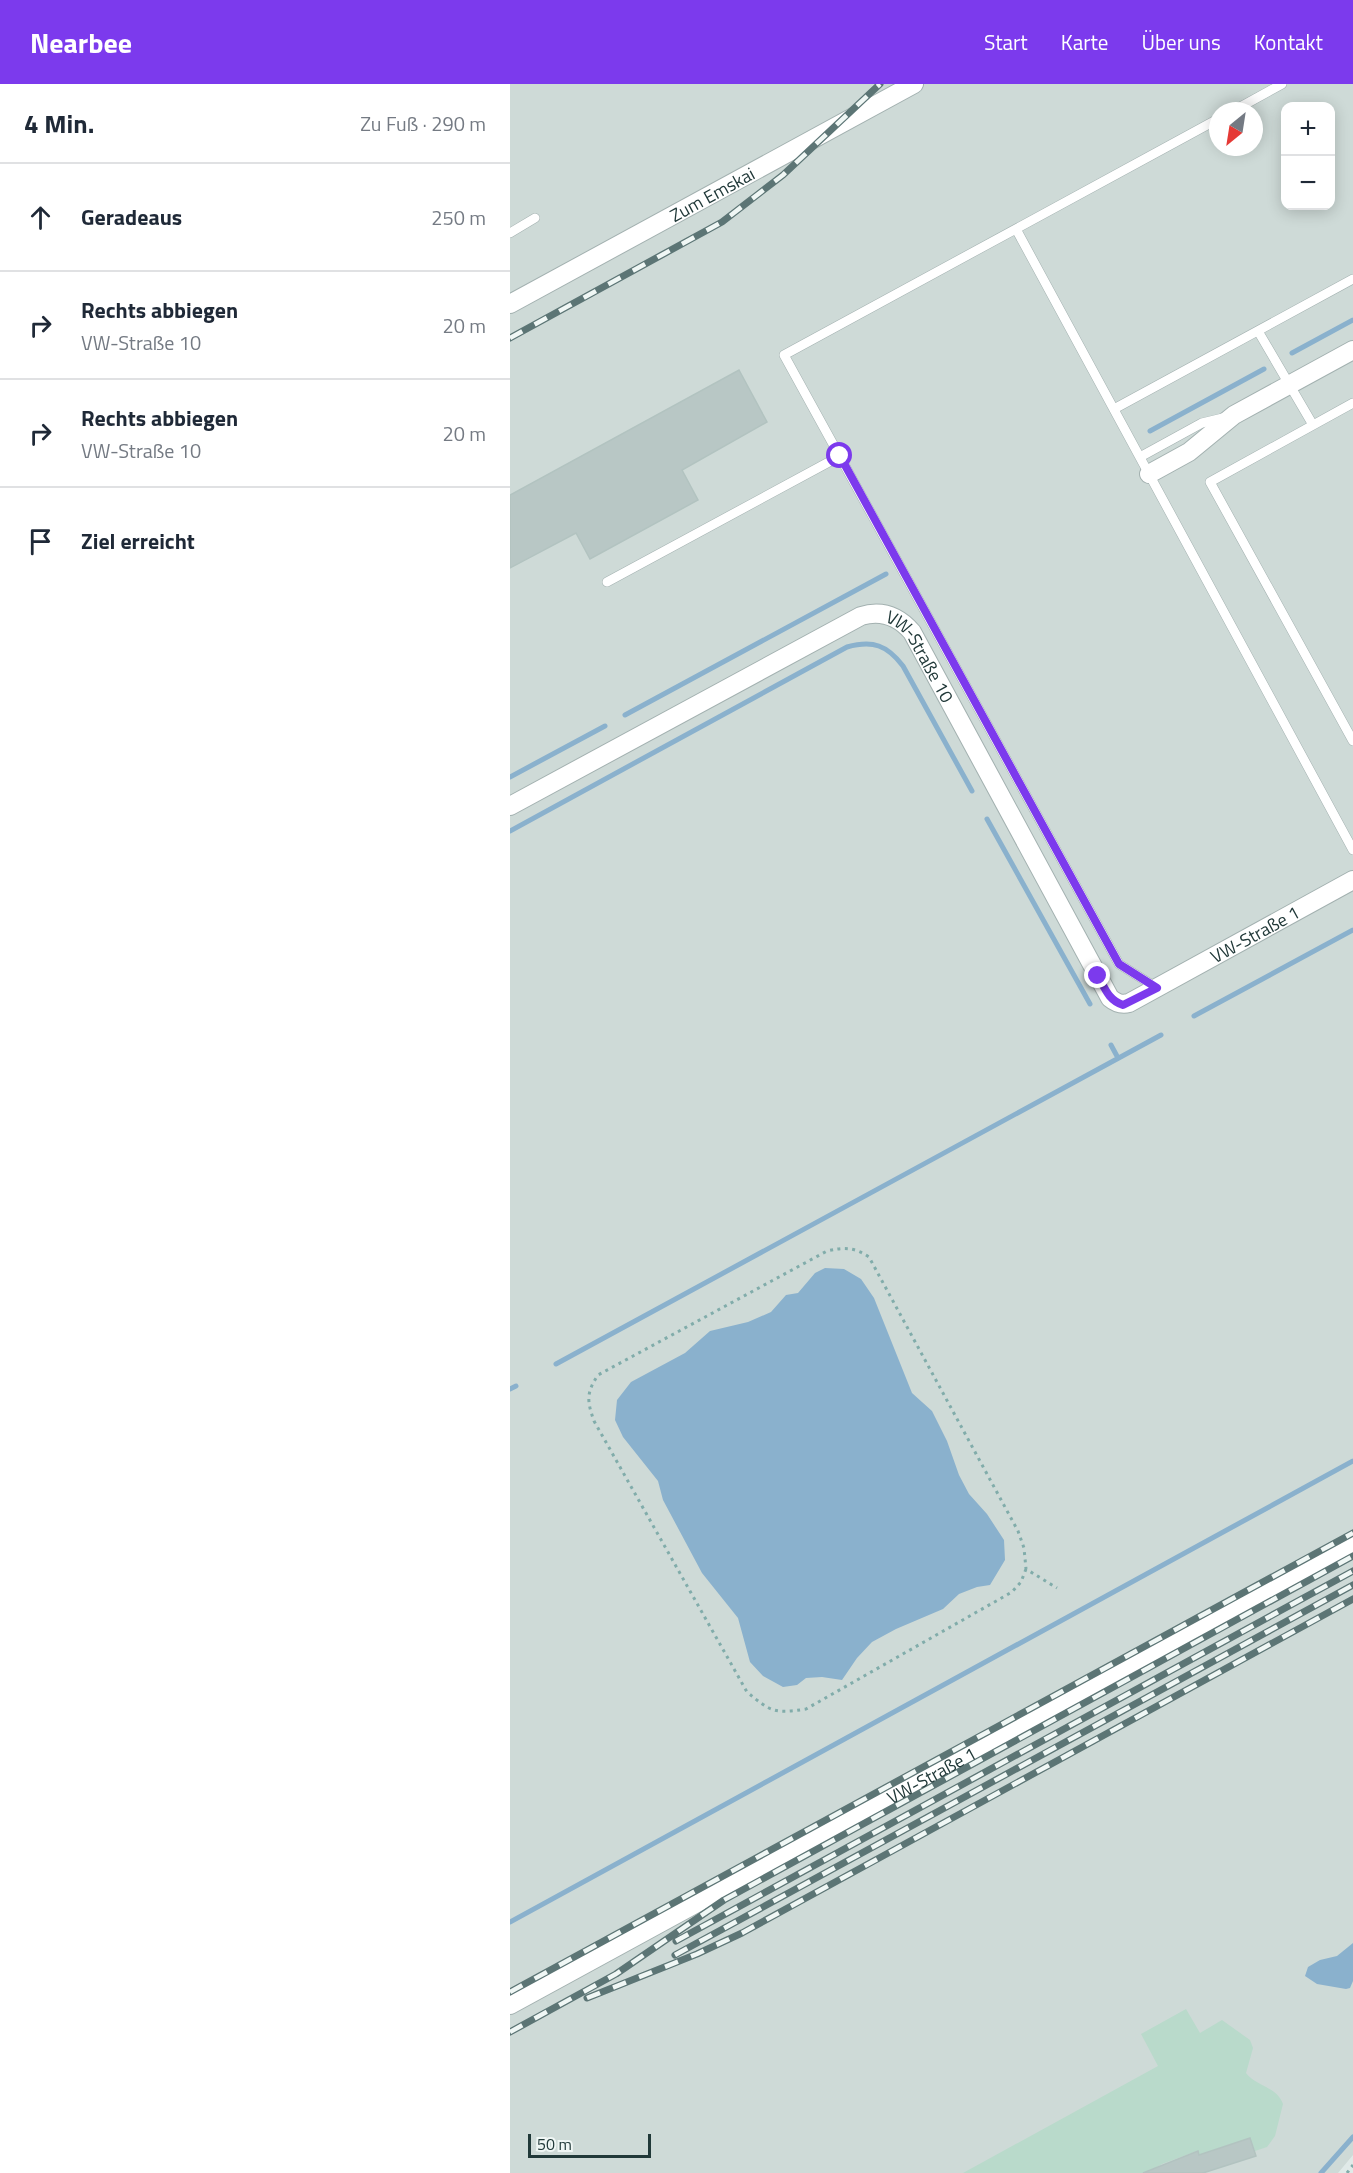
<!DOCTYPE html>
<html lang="de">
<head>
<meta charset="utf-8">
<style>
  body { margin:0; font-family:"Titillium Web",sans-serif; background:#f6f6f7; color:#1f2937 }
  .controls { position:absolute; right:18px; top:18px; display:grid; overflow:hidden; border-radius:12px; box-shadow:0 3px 15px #0003 }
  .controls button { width:54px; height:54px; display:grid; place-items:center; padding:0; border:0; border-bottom:2px solid #e0e1e3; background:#fff; color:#1f2937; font:30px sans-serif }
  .compass { position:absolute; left:699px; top:18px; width:54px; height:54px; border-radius:50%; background:#fff; box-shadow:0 3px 15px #0003; rotate:210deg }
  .scale { position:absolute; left:18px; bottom:15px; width:123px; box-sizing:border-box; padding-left:6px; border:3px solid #213939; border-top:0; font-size:16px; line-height:21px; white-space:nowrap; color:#213939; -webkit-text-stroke:4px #f0f7f5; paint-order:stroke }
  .stop { position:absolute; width:18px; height:18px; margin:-14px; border:4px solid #7c3aed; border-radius:50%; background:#fff }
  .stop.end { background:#7c3aed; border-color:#fff; box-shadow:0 2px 6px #0008 }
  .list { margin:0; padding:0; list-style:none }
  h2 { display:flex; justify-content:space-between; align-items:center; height:78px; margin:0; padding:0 24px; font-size:26px }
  h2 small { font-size:20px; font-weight:400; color:#747a83 }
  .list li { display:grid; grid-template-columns:39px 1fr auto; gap:18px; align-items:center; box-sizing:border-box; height:108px; padding:0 24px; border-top:2px solid #e0e1e3 }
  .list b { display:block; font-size:22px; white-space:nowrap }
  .list p { margin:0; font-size:20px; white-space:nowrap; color:#747a83 }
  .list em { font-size:20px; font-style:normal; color:#747a83 }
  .icon { flex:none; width:33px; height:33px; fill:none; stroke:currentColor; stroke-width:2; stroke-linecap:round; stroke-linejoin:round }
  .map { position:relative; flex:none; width:843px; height:2089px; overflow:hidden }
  header { display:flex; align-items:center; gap:36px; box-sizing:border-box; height:84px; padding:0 30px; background:#7c3aed; color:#fff }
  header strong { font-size:28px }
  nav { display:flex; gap:33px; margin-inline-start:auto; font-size:21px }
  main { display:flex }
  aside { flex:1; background:#fff }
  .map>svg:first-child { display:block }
  .built { fill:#cedad7; fill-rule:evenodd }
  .green { fill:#b9dacb }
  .water { fill:#8ab1cd }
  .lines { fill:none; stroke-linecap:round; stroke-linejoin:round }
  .stream { stroke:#8ab1cd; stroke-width:5 }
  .building { fill:#b8c7c5; stroke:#b2c3c0; stroke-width:1.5 }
  .service-casing { stroke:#a3b1b0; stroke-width:10 }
  .minor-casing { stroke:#a3b1b0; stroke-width:20 }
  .path { stroke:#81acaa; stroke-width:3; stroke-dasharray:3 4.5; stroke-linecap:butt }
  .service { stroke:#fff; stroke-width:9 }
  .minor { stroke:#fff; stroke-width:18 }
  .rail-casing { stroke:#5c7575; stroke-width:7 }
  .rail { stroke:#f0f7f5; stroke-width:4.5; stroke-dasharray:14; stroke-linecap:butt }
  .route { stroke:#7c3aed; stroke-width:8 }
  .labels { text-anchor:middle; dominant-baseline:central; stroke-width:5; stroke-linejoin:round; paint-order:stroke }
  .street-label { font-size:18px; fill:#213939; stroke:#f0f7f5 }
</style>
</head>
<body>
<header>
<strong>Nearbee</strong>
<nav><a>Start</a><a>Karte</a><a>Über uns</a><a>Kontakt</a></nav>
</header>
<main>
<aside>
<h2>4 Min.<small>Zu Fuß · 290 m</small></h2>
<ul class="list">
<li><svg class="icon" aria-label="ahead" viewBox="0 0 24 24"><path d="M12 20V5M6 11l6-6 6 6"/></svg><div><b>Geradeaus</b></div><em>250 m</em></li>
<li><svg class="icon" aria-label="right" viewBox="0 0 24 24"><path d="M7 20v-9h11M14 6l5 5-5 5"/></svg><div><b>Rechts abbiegen</b><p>VW-Straße 10</p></div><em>20 m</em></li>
<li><svg class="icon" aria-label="right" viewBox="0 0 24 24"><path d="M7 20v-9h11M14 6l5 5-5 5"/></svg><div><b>Rechts abbiegen</b><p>VW-Straße 10</p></div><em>20 m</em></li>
<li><svg class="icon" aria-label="arrive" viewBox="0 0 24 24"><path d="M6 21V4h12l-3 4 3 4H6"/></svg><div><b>Ziel erreicht</b></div></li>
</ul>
</aside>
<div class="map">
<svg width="843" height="2089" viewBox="0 0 843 2089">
  <rect width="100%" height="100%" fill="#e0eae8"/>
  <!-- built -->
  <path class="built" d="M0 0H843V2071L828 2089H0ZM776 22H820V122H776ZM708 27H744V63H708Z"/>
  <!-- green -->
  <path class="green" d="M676 1925 690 1949 712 1936 740 1956 743 1964 736 1989C746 2002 767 2003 773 2020L765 2052 757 2063 745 2067 740 2054 689 2071 687 2067 652 2080 637 2089H453L648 1982 631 1950Z"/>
  <!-- water -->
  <path class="water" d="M315 1184 334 1185 351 1195 364 1214 402 1309 422 1327 437 1357 449 1391 459 1410 477 1430 494 1456 495 1476 480 1501 467 1503 449 1510 433 1525 386 1545 362 1558 347 1574 332 1596 312 1593 296 1594 287 1601 273 1603 253 1592 240 1578 228 1534 192 1489 153 1416 148 1397 113 1353 105 1336 107 1316 121 1298 175 1269 200 1247 238 1238 261 1228 276 1211 288 1209 305 1189Z
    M843 1859V1897L840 1904 836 1905 807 1900 795 1892 798 1883 810 1876 827 1872Z"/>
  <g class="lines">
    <!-- stream -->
    <path class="stream" d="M782 269 843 236
      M640 347 754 285
      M115 631 376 490
      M0 693 95 642
      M477 735 580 920
      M0 747 337 563C363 556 377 561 393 582L462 707
      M684 932 843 846
      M601 961 608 974
      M46 1280 651 951
      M0 1305 6 1302
      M0 1838 843 1377
      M811 2089 843 2053"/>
  </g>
  <!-- building -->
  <path class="building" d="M229 286 257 338 172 386 188 416 80 475 66 449 0 484V411Z
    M740 2054 746 2072 693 2089H633L688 2067 689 2071Z"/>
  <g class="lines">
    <!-- service casing -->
    <g class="service-casing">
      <path id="service" d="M723 27 772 0
        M506 145 843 766
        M0 149 25 134
        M748 247 803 341
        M843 319 700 398 843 657
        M604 325 843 195
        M630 373 692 339 717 333
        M97 498 330 372
        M647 904 609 880 274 271 708 35"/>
    </g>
    <!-- minor casing -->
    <g class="minor-casing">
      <g id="minor">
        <path id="s1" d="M0 220 404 0"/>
        <path d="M639 390 679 368 724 331 843 266"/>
        <path id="s2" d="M0 722 351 532C371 526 388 532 402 548L600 914C606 919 611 921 619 919L843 796"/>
        <path id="s3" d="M0 1921 843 1461"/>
      </g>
    </g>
    <!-- path -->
    <path class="path" d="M516 1485 511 1498 502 1508 296 1625C265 1630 261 1628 237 1608L84 1337C77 1317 76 1309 88 1291L317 1167C334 1163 344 1163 359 1173L508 1447 514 1464 516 1485 547 1504
      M837 2089 843 2081"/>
    <!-- service -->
    <use href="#service" class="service"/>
    <!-- minor -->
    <use href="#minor" class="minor"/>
    <!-- rail casing -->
    <g class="rail-casing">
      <path id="rail" d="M0 254 212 138 273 91 370 0
        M166 1857 843 1487
        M165 1871 843 1501
        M0 1908 843 1449
        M77 1914 187 1870 232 1849 843 1515
        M0 1948 106 1890 214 1816 843 1472"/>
    </g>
    <!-- rail -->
    <use href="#rail" class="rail"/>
  </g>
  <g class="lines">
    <!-- route -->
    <path class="route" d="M330 372 609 880 647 904 613 921C598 916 595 904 588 892"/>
  </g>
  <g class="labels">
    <!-- street labels -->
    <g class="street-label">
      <text stroke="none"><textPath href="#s1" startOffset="230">Zum Emskai</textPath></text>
      <text stroke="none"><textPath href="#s2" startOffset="480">VW-Straße 10</textPath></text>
      <text stroke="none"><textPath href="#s2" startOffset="1036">VW-Straße 1</textPath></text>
      <text stroke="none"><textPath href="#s3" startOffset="480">VW-Straße 1</textPath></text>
    </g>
  </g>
</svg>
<div class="controls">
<button>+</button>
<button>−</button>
</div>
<svg class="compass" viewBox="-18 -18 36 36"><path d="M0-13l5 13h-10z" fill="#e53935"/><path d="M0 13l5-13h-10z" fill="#747a83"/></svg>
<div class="scale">50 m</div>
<div class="stop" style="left:330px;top:372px"></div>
<div class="stop end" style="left:588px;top:892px"></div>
</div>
</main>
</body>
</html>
